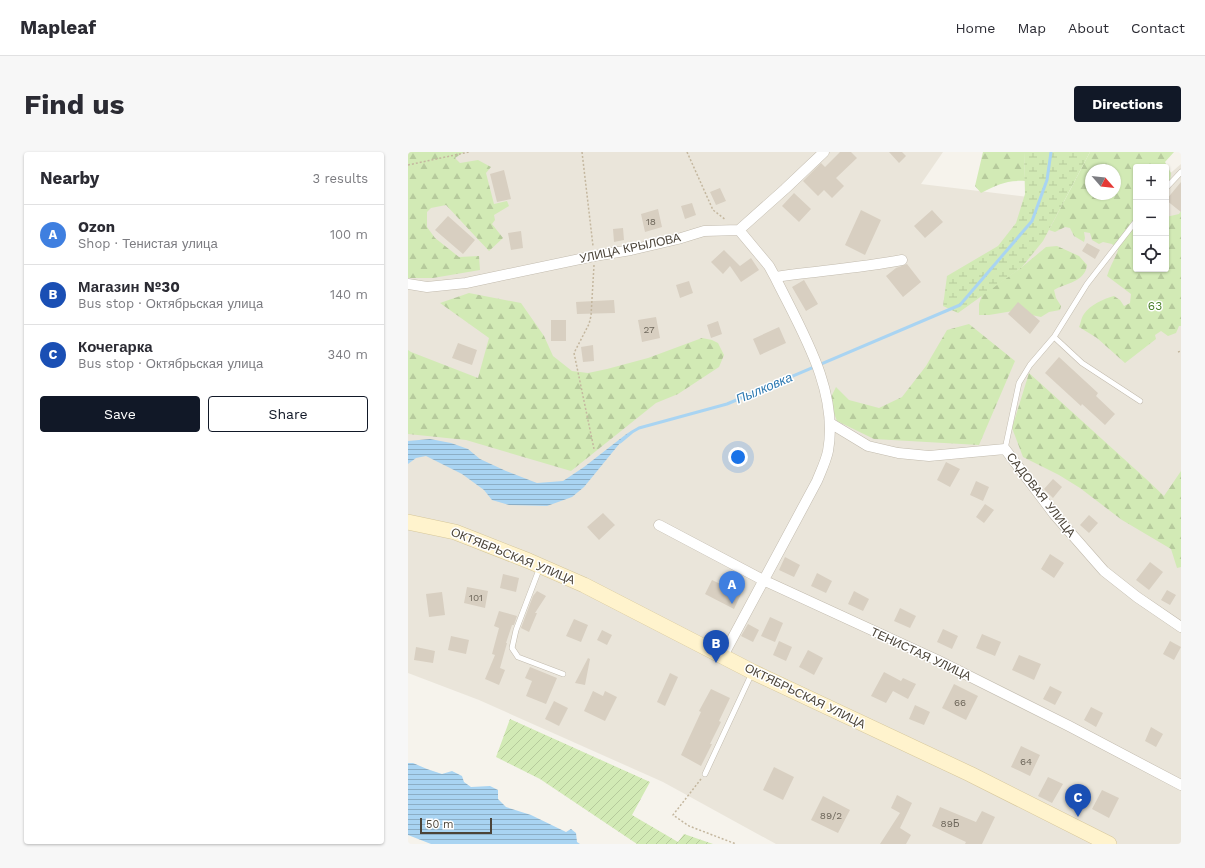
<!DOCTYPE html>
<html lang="en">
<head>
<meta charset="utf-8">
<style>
  body { margin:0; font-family:"Work Sans",sans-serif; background:#f7f7f7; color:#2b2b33 }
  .controls { position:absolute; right:12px; top:12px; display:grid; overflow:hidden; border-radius:4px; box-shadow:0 1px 3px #0004 }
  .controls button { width:36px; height:36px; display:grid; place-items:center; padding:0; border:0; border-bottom:1px solid #e1e1e2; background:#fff; color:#2b2b33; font:20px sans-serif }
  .compass { position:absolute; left:677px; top:12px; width:36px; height:36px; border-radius:50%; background:#fff; box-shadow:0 1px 3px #0004; rotate:118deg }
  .scale { position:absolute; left:12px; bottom:10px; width:72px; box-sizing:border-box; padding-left:4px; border:2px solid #4b4439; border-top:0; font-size:11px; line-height:14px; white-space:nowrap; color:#4b4439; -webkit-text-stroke:3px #fff; paint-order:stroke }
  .you { position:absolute; left:330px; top:305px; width:14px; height:14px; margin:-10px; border:3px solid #fff; border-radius:50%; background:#1a73e8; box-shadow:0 0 0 6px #1a73e833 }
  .badge { display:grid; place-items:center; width:26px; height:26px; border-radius:50%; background:#111827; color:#fff; font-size:13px; font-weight:700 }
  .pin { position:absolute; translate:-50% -33px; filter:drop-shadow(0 1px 2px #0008) }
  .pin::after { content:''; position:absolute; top:21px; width:14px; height:12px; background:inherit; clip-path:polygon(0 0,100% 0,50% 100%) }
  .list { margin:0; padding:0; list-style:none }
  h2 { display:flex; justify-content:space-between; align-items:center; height:52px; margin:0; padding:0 16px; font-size:17px }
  h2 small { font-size:13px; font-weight:400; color:#7c7c81 }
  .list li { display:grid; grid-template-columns:26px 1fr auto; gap:12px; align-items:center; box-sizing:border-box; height:60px; padding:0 16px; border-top:1px solid #e1e1e2 }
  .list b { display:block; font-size:15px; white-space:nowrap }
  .list p { margin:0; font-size:13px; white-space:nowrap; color:#7c7c81 }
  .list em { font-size:13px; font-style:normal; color:#7c7c81 }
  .actions { display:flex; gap:8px; padding:12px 16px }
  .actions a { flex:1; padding:9px 0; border:1px solid #111827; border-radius:4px; text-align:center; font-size:14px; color:#111827 }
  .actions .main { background:#111827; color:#fff }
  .icon { flex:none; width:22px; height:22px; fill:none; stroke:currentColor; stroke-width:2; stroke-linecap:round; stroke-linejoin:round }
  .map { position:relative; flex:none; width:773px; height:692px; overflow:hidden; border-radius:4px }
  header { display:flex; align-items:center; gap:24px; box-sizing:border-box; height:56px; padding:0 20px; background:#fff; border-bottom:1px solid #e1e1e2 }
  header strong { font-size:19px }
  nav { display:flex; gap:22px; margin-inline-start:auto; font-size:14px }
  .intro { display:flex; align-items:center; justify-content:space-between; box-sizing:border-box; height:96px; padding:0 24px }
  h1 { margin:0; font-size:28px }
  .button { padding:10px 18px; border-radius:4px; background:#111827; color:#fff; font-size:14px; font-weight:700 }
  main { display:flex; gap:24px; padding:0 24px }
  aside { flex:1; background:#fff; border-radius:4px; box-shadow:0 1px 3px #0004 }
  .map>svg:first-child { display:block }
  .residential { fill:#eae5da }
  .forest { fill:url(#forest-firs); fill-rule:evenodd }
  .wetland { fill:url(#wetland-marsh) }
  .garden { fill:url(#garden-furrows) }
  .water { fill:url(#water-rules) }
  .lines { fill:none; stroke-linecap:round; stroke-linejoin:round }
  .stream { stroke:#a9d4f2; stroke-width:3 }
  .building { fill:#d8cfc1 }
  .lane-casing { stroke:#c2bbae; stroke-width:6 }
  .street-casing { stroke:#c2bbae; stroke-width:11 }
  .secondary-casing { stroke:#d6c79b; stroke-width:16 }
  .path { stroke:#c4b79f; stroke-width:1.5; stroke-dasharray:2 2; stroke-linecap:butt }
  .lane { stroke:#fff; stroke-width:5 }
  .street { stroke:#fff; stroke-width:10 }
  .secondary { stroke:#fff3cd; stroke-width:15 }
  .labels { text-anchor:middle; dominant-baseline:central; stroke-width:3; stroke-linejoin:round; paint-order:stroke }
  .number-label { font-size:10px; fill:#6e675b }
  .street-label { font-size:12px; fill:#4b4439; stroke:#fff }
  .park-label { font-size:12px; fill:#4a7f2a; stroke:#fff }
  .water-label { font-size:13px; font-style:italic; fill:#2e7ab2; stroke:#fff }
</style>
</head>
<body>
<header>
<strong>Mapleaf</strong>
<nav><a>Home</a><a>Map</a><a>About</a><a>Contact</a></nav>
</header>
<div class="intro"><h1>Find us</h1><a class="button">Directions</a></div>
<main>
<aside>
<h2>Nearby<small>3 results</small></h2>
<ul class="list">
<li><span class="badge" style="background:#3f7fe0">A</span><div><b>Ozon</b><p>Shop · Тенистая улица</p></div><em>100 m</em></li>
<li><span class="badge" style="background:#1a4fb4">B</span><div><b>Магазин №30</b><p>Bus stop · Октябрьская улица</p></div><em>140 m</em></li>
<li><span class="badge" style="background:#1a4fb4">C</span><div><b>Кочегарка</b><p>Bus stop · Октябрьская улица</p></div><em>340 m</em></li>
</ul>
<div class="actions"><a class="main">Save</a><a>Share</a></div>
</aside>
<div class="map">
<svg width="773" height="692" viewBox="0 0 773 692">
  <defs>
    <pattern id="forest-firs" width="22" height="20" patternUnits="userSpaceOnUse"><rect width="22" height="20" fill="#d2eab5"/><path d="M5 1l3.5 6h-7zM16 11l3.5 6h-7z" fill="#b6ca9c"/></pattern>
    <pattern id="wetland-marsh" width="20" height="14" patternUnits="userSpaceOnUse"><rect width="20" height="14" fill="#d2eab5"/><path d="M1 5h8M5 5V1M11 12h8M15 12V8" fill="none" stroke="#b6ca9c"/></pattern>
    <pattern id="garden-furrows" width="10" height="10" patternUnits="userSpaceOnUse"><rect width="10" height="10" fill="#d2eab5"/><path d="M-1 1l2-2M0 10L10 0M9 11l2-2" fill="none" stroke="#b6ca9c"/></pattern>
    <pattern id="water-rules" width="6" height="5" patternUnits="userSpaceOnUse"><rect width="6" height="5" fill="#a9d4f2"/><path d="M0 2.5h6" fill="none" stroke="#8caec5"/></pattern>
  </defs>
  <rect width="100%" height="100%" fill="#f6f3ec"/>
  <!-- residential -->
  <path class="residential" d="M0 0H535L513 32 719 57 728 117H758V25L773 12V692H368L255 630 71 548 0 521Z"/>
  <!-- forest -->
  <path class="forest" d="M0 0H56L47 6 52 11 70 8 83 15 78 21 86 52 99 49 101 54 86 63 87 68 84 72 95 86 81 99 38 53 23 56 19 60V75L27 86 51 105 71 104 72 118 25 126H0Z
    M575 0H616L617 29C598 28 589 33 573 41L567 34Z
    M682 0H766L757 10 763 21 762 31 758 30V15H728V117H758V65L771 62 773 59V174H771L768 181 760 184 753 179 747 183 748 187 717 211 689 186 671 175C673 171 673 166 676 162 682 153 695 147 706 144L712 148 716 154 722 151 723 142 699 124C702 114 707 107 710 98L704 92 695 90 691 92 684 88 682 81 676 80 677 86 676 90 666 84 662 76 657 75 647 80 641 78ZM683 18H707V42H683Z
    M649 94 671 104 679 113C677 130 658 131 646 138L648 146 653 154 652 158 641 160 633 165 605 159 581 163H571V152L574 143 614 115 638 95Z
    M61 141 113 151 136 184 145 204 164 219 180 221 199 217 240 206 294 186 304 188 310 191 316 203 311 215 270 242 248 251 163 319 58 288 0 282V198L3 200 70 226 81 186 32 151Z
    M561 172 607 209 571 293 466 287 429 269 421 249 428 235 441 248 471 256 494 245 518 214 539 178Z
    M621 221 737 326 756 344 773 319V415L769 416 763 397 714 368 672 336 651 323 615 305 604 276Z"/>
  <!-- wetland -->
  <path class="wetland" d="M616 0H682L635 89 614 115 550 161 535 154 539 124 590 94 608 71 617 42Z"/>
  <!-- garden -->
  <path class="garden" d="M102 567 242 630 224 663 270 690 276 682 305 692H229L132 627 88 605Z"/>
  <!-- water -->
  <path class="water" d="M221 280 176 335 164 345 139 354 101 353 84 348 76 338 54 322 18 304 8 306 0 312V289L22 287 43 291 60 297 72 307 98 319 129 331 155 329 176 315Z
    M0 611H5L19 617 34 622 44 619 54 624 56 630 63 635 82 634 90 638V647L98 655 123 663 158 680 163 677 168 681 169 690 172 692H23L0 683Z"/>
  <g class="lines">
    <!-- stream -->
    <path class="stream" d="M212 290 224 280 231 276 319 252 552 153 624 69 639 28 643 0"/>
  </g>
  <!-- building -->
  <path class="building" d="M432 0H443L449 6 428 26 436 34 424 46 416 38 410 44 395 29 413 11 417 15Z
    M481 0H494L498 4 491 11Z
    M96 18 103 47 89 50 82 22Z
    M773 30V60L758 48Z
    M312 36 318 49 308 53 302 40Z
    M386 41 403 57 391 70 374 54Z
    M284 51 288 63 277 67 273 54Z
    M250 57 254 75 237 80 233 62Z
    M453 58 473 68 457 103 437 93Z
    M524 58 535 70 517 86 506 74Z
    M40 64 67 88 55 102 27 78Z
    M215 76 216 88 206 90 205 77Z
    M113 79 115 96 103 98 100 81Z
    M679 91 692 98 687 107 674 99Z
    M316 98 332 114 343 106 351 118 333 130 322 114 315 122 303 110Z
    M499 112 513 130 495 145 478 124 488 116Z
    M396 128 410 152 398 159 384 135Z
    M281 129 285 141 272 146 268 133Z
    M206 148 207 161 169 162 168 150Z
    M610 150 632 169 622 182 600 162Z
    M248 165 252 186 234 190 230 168Z
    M143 168H158V189H143Z
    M310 169 314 182 303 186 299 173Z
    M371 175 378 191 352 203 345 187Z
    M50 191 69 198 64 213 44 206Z
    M185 193 186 209 175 210 173 195Z
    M651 205 690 241 688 244 707 262 697 273 674 252 673 254 637 221Z
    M538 310 552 317 542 335 529 328Z
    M645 327 654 335 645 346 636 337Z
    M568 329 581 335 575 349 562 343Z
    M577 352 586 358 576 371 568 365Z
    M195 361 207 373 191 388 179 375Z
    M681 363 690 371 681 381 672 373Z
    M642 402 656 411 646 426 633 417Z
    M377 405 392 413 386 425 371 418Z
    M742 410 755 420 741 438 728 428Z
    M409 421 424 429 418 441 403 434Z
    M95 422 111 426 108 440 92 436Z
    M304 428 333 442 326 457 297 442Z
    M59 435 80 439 77 456 56 451Z
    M759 438 768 443 762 453 753 448Z
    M129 439 138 444 127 461H129L121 480 113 476 125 444Z
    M446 439 461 447 455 459 440 452Z
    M34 440 37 463 21 465 18 442Z
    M492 456 508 464 502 476 486 469Z
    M91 459 109 464 106 473H104L98 491H99L92 516 97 518 91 533 77 527 87 503 84 502 91 476 86 474Z
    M362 465 375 471 367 490 353 484Z
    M166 467 180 473 173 490 158 484Z
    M340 472 351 478 345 490 333 484Z
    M535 477 550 484 544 497 529 490Z
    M194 478 204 483 199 493 189 488Z
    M574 482 593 490 587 504 568 496Z
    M43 484 61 488 58 502 40 498Z
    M371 489 384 495 378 509 365 503Z
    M762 489 773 495 766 508 755 502Z
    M8 495 27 499 25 511 6 508Z
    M400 498 415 506 406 523 391 515Z
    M611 503 633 512 626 528 604 518Z
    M180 506 182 507 177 533 167 531Z
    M122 515 149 526 138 552 118 544 124 529 117 526Z
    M476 520 493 529 495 526 508 532 500 547 485 539 478 551 463 544Z
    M262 521 270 525 257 554 249 550Z
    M546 532 570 544 558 568 534 556Z
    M642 534 654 540 647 553 635 547Z
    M303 537 322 546 311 569 313 570 302 592H304L293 614 273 603 293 560 291 559Z
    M185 539 195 544 197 539 209 545 197 569 176 559Z
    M146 549 160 556 151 574 137 567Z
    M507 553 522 560 516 573 501 567Z
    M683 555 695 561 688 575 676 568Z
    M743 575 755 582 748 595 737 589Z
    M613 594 632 603 622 624 603 615Z
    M366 615 386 625 375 648 355 638Z
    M640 625 655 632 644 651 630 644Z
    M694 638 711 646 701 666 684 657Z
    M489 643 504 651 492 676 503 683 498 692H472L492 661 483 656Z
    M415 644 442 658 430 681 403 668Z
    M532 655 568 670 574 659 587 665 574 692H557L558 690 524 674Z"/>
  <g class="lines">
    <!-- lane casing -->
    <g class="lane-casing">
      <path id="lane" d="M758 36 773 20
        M728 69 679 132 646 185 674 211 732 249
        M597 297 611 231 622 213 646 185
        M132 415 108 478 104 496 110 505 155 522
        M297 622 344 521"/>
    </g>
    <!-- street casing -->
    <g class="street-casing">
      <path id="street" d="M367 125C409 119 452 116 494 108
        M0 132 19 135 58 131 186 104 223 98 270 87 296 79 331 78 377 37 416 0
        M422 271 460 294 490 301 521 304 597 297 646 362 696 419 729 445 773 475
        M251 373 355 428 529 508 661 574 773 633
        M315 504 409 329C413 319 418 309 420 299 431 238 393 178 367 125L361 114 331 78"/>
    </g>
    <!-- secondary casing -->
    <g class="secondary-casing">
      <path id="secondary" d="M0 370 47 380 121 409 176 433 345 520 562 622 701 692"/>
    </g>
    <!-- path -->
    <path class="path" d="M174 0 185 94
      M279 0 305 58 318 68
      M0 13 61 0
      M186 113 183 164 181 172 166 201 186 297
      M770 200 773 199
      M293 627 265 663 281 674 328 692"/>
    <!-- lane -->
    <use href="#lane" class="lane"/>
    <!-- street -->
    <use href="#street" class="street"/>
    <!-- secondary -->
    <use href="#secondary" class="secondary"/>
  </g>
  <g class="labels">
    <!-- number labels -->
    <g class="number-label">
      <text x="243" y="69">18</text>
      <text x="241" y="177">27</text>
      <text x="68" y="445">101</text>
      <text x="552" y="550">66</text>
      <text x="618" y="609">64</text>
      <text x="423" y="663">89/2</text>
      <text x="542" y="671">89Б</text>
    </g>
    <!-- street labels -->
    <g class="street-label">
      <text transform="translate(222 96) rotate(-12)">УЛИЦА КРЫЛОВА</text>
      <text transform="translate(633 343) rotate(52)">САДОВАЯ УЛИЦА</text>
      <text transform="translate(105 404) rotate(22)">ОКТЯБРЬСКАЯ УЛИЦА</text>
      <text transform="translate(513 502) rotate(25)">ТЕНИСТАЯ УЛИЦА</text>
      <text transform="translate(397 544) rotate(26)">ОКТЯБРЬСКАЯ УЛИЦА</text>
    </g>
    <!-- park labels -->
    <g class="park-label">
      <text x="747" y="154">63</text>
    </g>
    <!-- water labels -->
    <g class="water-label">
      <text transform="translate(356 236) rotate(-23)">Пылковка</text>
    </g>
  </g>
</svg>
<div class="controls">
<button>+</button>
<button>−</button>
<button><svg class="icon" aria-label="locate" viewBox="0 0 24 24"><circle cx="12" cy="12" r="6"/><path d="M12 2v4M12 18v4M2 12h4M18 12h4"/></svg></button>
</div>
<svg class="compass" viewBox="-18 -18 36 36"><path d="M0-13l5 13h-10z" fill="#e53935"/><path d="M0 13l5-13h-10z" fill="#7c7c81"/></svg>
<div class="scale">50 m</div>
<div class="you"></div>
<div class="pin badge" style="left:324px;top:452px;background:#3f7fe0">A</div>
<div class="pin badge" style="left:308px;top:511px;background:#1a4fb4">B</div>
<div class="pin badge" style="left:670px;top:665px;background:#1a4fb4">C</div>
</div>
</main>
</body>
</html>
